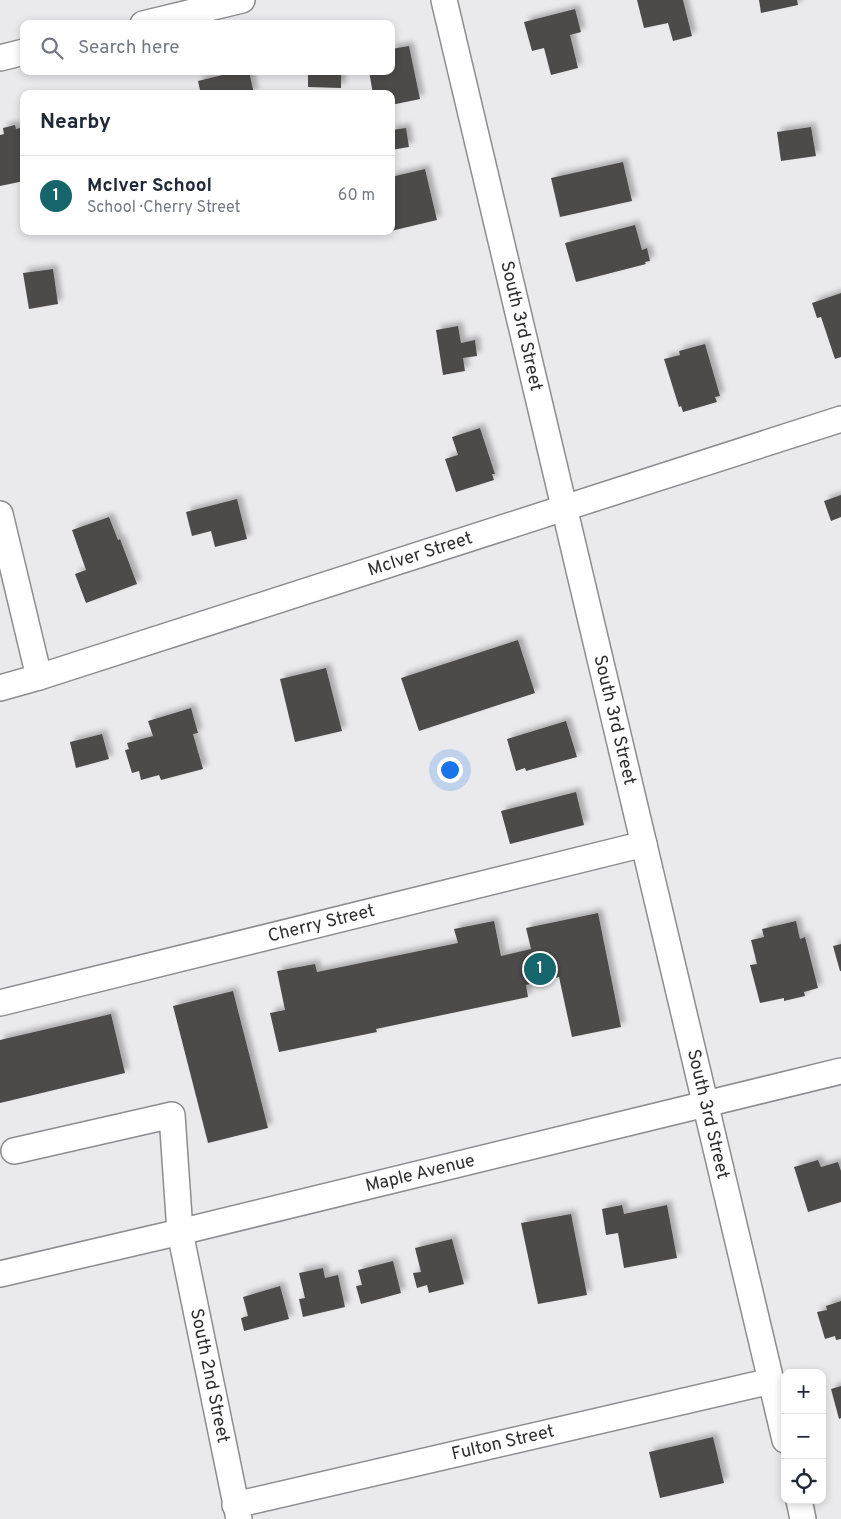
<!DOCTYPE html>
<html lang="en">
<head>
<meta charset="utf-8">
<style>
  body { margin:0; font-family:Overpass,sans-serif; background:#f2f2f3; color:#1f2937 }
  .controls { position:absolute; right:15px; bottom:15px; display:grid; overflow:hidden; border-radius:10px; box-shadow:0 2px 8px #0003 }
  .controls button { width:45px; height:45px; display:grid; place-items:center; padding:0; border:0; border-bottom:1px solid #e0e1e3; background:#fff; color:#1f2937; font:25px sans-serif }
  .you { position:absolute; left:449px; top:769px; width:18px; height:18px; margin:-12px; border:4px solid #fff; border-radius:50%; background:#1a73e8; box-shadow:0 0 0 8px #1a73e833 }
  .badge { display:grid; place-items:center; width:32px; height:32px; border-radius:50%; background:#16646c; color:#fff; font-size:16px; font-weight:700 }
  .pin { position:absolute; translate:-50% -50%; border:2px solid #fff; box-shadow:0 1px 5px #0006 }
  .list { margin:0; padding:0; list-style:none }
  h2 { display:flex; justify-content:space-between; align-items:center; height:65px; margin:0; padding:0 20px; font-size:21px }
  h2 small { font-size:16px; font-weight:400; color:#747a83 }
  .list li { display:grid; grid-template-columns:32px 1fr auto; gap:15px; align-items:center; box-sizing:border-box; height:80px; padding:0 20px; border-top:1px solid #e0e1e3 }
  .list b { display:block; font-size:19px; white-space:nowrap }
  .list p { margin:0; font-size:16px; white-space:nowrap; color:#747a83 }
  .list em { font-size:16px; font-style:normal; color:#747a83 }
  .icon { flex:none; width:28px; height:28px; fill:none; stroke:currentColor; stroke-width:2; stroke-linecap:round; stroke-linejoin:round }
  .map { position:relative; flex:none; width:841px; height:1519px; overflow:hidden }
  .search { position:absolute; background:#fff; box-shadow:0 2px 8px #0003; left:20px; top:20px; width:375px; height:55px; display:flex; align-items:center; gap:12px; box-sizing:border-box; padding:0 18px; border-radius:10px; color:#747a83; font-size:19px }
  .panel { position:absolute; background:#fff; box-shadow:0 2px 8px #0003; left:20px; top:90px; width:375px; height:145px; border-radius:10px }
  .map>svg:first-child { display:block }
  .building { fill:#4e4c4a; filter:url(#shadow) }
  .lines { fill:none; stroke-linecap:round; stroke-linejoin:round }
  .minor-casing { stroke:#8d8c8f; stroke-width:28 }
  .minor { stroke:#fff; stroke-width:25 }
  .labels { text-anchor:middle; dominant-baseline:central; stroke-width:5; stroke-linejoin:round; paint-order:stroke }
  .street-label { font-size:18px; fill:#2e2e2f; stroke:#fff }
</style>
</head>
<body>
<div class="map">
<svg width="841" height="1519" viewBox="0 0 841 1519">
  <defs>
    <filter id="shadow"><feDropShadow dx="4.5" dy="-4.5" stdDeviation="2.5" flood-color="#0004"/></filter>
  </defs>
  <rect width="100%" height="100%" fill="#eaeaed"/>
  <!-- building -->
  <path class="building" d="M637 0H683L692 36 673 41 668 23 644 28Z
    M759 0H797L798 5 761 13Z
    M575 9 581 32 570 35 578 68 551 75 544 48 532 51 524 22Z
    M409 46 420 99 391 105V94H373L369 71H391V49Z
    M239 71H249L254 94H197L196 91 200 90 198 81Z
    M308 71H341V88L308 87Z
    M15 125 16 129 24 127V181L0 186V135L4 134 3 128Z
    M811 127 816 156 781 161 777 132Z
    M406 128 409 147 391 150V130Z
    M623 162 632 201 560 217 551 178Z
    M425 169 437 220 391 231V177Z
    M635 225 642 250 647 248 650 261 645 262 646 264 576 282 565 243Z
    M53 269 58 304 29 309 23 273Z
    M841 293V357L835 359 821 317 817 318 812 303Z
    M458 326 461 343 475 340 477 356 463 358 465 371 443 375 436 330Z
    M705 344 720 396 715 397 717 402 683 412 681 406 679 407 664 359 680 355 679 351Z
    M480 428 495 474H492L494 480 456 492 445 459 458 455 452 437Z
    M841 495V517L831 521 824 501Z
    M237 499 247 539 215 547 211 531 192 536 186 512Z
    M109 517 118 540 120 539 137 584 86 603 75 574 86 570 72 530Z
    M518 640 535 693 419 731 401 678Z
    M326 668 342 731 295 742 280 679Z
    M191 708 198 733 193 734 203 769 161 780 159 775 141 780 139 771 132 773 125 750 129 749 127 743 153 736 148 721Z
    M566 721 577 757 526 771 525 768 516 771 507 739Z
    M102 734 109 759 76 768 70 742Z
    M576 792 584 825 510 844 501 811Z
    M598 913 621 1027 572 1037 559 977 526 985 528 997 376 1029 377 1032 279 1052 270 1013 285 1010 277 971 315 964 317 972 458 943 454 929 494 921 501 956 531 949 526 928Z
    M796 921 800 939 805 937 818 988 804 992 805 996 784 1001V998L760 1003 750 965 757 964 751 940 764 937 762 929Z
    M841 944V971H840L833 946Z
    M233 991 268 1128 208 1143 173 1006Z
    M111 1014 125 1073 0 1103V1040Z
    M818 1160 821 1167 838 1162 841 1171V1202L808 1212 794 1167Z
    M622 1205 624 1214 667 1205 677 1258 624 1268 618 1233 606 1235 602 1209Z
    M571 1214 587 1295 538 1304 521 1223Z
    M452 1239 464 1284 429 1293 427 1285 417 1288 413 1273 421 1272 415 1248Z
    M393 1261 401 1293 361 1304 356 1286 362 1285 358 1270Z
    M323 1268 325 1278 338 1275 345 1307 303 1317 299 1299 305 1298 299 1273Z
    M280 1286 289 1319 244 1331 241 1318 248 1316 243 1297Z
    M841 1301V1339L836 1340 835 1336 825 1339 817 1312 827 1310 826 1306Z
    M841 1386V1418L839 1419 831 1389Z
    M713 1437 724 1483 660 1498 649 1452Z"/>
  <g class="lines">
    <!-- minor casing -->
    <g class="minor-casing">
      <g id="minor">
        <path id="s1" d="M444 0 785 1440"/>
        <path d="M143 24 242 0"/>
        <path d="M0 58 24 52"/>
        <path d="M0 514 39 677"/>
        <path id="s2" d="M0 688 39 677 841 419"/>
        <path id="s3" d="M0 1003 644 844"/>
        <path id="s4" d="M14 1151 172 1115 180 1232 239 1519"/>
        <path id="s5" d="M0 1274 180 1232 841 1071"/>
        <path d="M799 1500 803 1519"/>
        <path id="s6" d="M235 1505 771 1381"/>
      </g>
    </g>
    <!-- minor -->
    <use href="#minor" class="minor"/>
  </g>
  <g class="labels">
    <!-- street labels -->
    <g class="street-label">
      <text stroke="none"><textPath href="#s1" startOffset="335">South 3rd Street</textPath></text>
      <text stroke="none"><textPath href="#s2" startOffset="441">McIver Street</textPath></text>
      <text stroke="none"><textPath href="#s1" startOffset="740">South 3rd Street</textPath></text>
      <text stroke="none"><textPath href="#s3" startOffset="331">Cherry Street</textPath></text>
      <text stroke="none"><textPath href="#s1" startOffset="1145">South 3rd Street</textPath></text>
      <text stroke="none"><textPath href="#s5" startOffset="432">Maple Avenue</textPath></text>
      <text stroke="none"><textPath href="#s4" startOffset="426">South 2nd Street</textPath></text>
      <text stroke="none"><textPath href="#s6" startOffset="275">Fulton Street</textPath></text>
    </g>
  </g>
</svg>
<div class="controls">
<button>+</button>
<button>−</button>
<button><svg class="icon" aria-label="locate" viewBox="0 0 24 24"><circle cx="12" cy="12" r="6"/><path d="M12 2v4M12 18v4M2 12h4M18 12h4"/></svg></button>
</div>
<div class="you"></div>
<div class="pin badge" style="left:540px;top:969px">1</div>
<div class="search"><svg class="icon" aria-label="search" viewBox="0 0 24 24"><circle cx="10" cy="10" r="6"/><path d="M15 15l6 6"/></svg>Search here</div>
<section class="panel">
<h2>Nearby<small></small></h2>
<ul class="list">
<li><span class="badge">1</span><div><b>McIver School</b><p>School · Cherry Street</p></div><em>60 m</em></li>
</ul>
</section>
</div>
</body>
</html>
